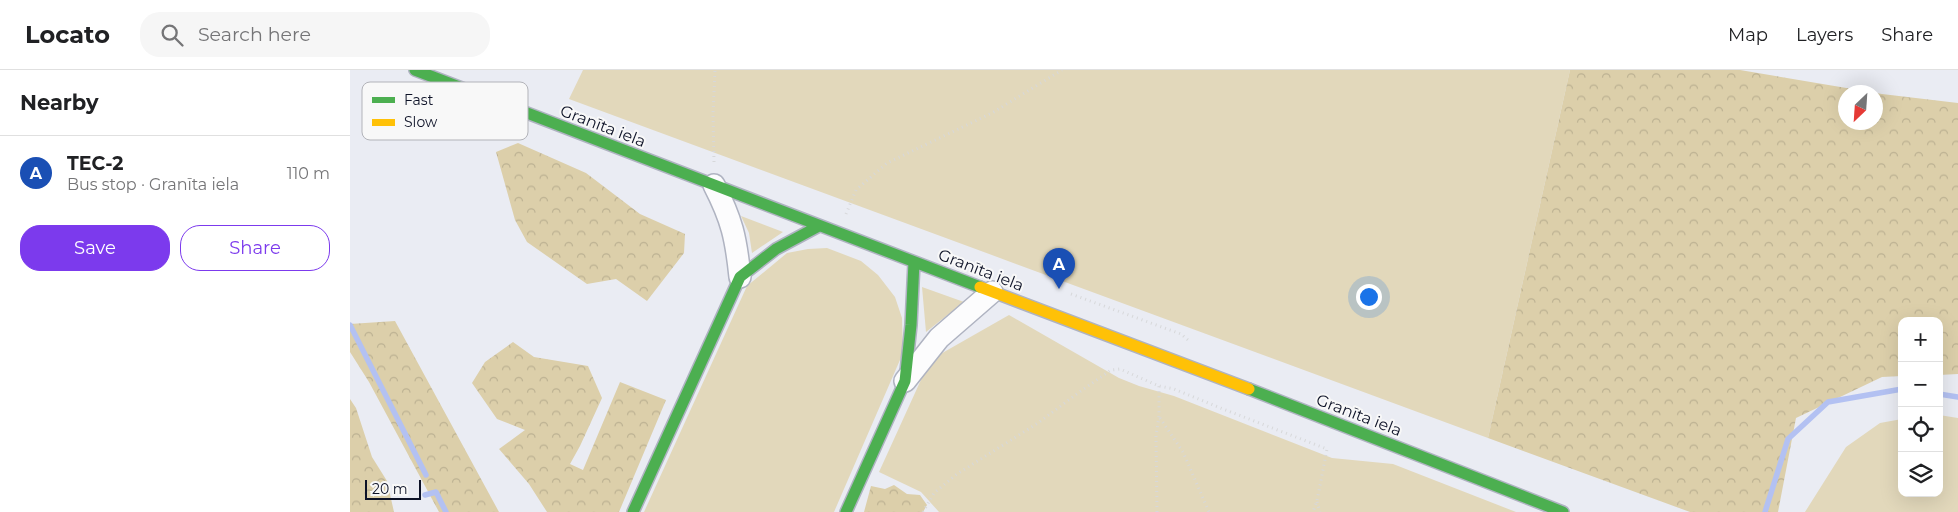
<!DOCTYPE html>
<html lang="en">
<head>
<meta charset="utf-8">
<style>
  body { margin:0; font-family:Montserrat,sans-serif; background:#f6f6f6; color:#202124 }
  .controls { position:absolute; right:15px; bottom:15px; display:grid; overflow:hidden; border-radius:10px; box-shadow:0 5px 20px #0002 }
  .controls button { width:45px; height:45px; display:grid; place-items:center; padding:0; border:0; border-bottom:1px solid #e0e0e0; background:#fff; color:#202124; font:25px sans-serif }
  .compass { position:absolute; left:1488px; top:15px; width:45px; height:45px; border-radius:50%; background:#fff; box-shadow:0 5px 20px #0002; rotate:205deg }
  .scale { position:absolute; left:15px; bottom:12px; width:56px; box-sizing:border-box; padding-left:5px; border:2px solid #0d1227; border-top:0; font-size:14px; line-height:18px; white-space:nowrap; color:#0d1227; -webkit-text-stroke:4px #f8f8f8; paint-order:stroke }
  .you { position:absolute; left:1018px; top:226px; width:18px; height:18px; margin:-12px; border:4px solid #fff; border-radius:50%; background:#1a73e8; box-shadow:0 0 0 8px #1a73e833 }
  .badge { display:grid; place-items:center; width:32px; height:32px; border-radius:50%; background:#7c3aed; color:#fff; font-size:16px; font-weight:700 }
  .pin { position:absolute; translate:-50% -41px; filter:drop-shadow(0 1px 2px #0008) }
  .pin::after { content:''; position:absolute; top:26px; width:18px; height:15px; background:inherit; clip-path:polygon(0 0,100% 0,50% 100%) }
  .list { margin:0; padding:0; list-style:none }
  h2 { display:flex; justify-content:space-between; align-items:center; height:65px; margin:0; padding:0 20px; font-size:21px }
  h2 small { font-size:16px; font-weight:400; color:#757577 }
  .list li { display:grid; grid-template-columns:32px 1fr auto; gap:15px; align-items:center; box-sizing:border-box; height:75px; padding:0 20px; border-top:1px solid #e0e0e0 }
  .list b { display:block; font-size:19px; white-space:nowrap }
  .list p { margin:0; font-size:16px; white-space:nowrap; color:#757577 }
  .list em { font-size:16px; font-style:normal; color:#757577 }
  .actions { display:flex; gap:10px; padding:15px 20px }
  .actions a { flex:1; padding:11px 0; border:1px solid #7c3aed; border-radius:20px; text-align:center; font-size:18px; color:#7c3aed }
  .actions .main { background:#7c3aed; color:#fff }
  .icon { flex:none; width:28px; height:28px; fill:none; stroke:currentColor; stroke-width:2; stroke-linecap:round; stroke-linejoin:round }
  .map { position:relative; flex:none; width:1608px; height:442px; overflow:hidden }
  header { display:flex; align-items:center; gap:30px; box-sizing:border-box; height:70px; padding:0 25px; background:#fff; border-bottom:1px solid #e0e0e0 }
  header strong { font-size:24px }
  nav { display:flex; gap:28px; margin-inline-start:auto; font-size:18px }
  .search { width:350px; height:45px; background:#f6f6f6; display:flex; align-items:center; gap:12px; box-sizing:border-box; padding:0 18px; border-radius:20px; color:#757577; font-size:19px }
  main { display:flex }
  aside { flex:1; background:#fff }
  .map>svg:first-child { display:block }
  .grass { fill:#e2d8bb }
  .forest { fill:url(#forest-crowns); fill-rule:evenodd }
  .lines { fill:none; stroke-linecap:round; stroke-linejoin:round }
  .stream { stroke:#b3c1f2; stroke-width:5.5 }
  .street-casing { stroke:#afb3c1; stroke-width:24 }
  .fast-casing { stroke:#afb3c1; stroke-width:14 }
  .slow-casing { stroke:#afb3c1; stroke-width:14 }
  .path { stroke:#d7d8da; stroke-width:3; stroke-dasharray:1 4; stroke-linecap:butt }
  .street { stroke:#fcfcfd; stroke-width:21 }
  .fast { stroke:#4caf50; stroke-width:11 }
  .slow { stroke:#ffc107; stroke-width:11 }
  .labels { text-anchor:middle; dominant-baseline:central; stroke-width:4; stroke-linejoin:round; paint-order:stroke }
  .street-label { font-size:16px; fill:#0d1227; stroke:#f8f8f8 }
  .key { fill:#f8f8f8; stroke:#b2b3b9; stroke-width:1 }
  .key-label { font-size:14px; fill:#0d1227 }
</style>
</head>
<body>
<header>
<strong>Locato</strong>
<div class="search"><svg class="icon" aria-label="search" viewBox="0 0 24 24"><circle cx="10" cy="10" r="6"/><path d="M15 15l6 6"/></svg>Search here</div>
<nav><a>Map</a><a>Layers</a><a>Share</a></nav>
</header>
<main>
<aside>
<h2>Nearby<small></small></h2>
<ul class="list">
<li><span class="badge" style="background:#1a4fb4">A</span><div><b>TEC-2</b><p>Bus stop · Granīta iela</p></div><em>110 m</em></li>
</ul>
<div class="actions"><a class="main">Save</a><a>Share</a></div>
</aside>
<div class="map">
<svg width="1608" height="442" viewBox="0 0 1608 442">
  <defs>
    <pattern id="forest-crowns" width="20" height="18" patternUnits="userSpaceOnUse" patternTransform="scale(1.25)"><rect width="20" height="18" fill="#dccfaa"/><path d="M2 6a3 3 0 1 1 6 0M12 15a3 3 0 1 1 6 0" fill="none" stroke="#bcb192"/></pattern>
  </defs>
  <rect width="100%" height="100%" fill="#eaecf3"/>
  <!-- grass -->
  <path class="grass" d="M233 0H1220L1138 368 219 29Z
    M391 146 433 162 402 183 399 163Z
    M477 178 511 191 528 205 545 227 552 248 553 283 484 442H294L397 216 437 183 458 179Z
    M572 217 614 232 576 262Z
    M659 245 769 308 789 316 824 326 982 388 1043 394 1166 442H589L571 422 529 402 580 290Z
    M1589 345 1608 348V442H1455L1496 377 1530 353 1552 349V423H1589Z"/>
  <!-- forest -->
  <path class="forest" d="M1220 0H1390L1532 24 1608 33V304L1589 305V251H1552V306L1532 307 1446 348 1428 442H1340L1138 368ZM1526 22V52H1496V22Z
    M168 73 236 103 290 144 335 164 334 183 297 231 266 209 237 214 177 172 165 150 146 82Z
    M45 251 149 442H89L19 312 0 282V254Z
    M163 272 184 287 238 296 252 328 230 376 220 394 233 400 270 312 316 330 269 442H197L179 414 149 379 175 360 147 349 122 313 135 292Z
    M0 329 6 338 22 387 37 411 44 442H0Z
    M544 415 557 424 570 425 577 435 573 442H514L521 416 535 419Z"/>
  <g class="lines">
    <!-- stream -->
    <path class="stream" d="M0 255 76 405
      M1589 324 1608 327
      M75 425 86 422 96 442
      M1415 442 1438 369 1478 332 1552 319"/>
    <!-- street casing -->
    <g class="street-casing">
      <path id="street" d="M364 115C382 150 386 168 390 207
        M555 311 589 268 642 222"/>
    </g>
    <!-- fast casing -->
    <g class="fast-casing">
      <path id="fast" d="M65 0 630 217
        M899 319 1213 442
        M283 442 390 207 426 179 469 156
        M496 442 555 311 561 255 564 192"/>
    </g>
    <!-- slow casing -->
    <g class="slow-casing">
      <path id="slow" d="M630 217 899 319"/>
    </g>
    <!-- path -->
    <path class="path" d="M364 92 363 44 365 0
      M496 144 506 120 537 93 642 43 712 0
      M721 224 831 264 838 270
      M810 348 833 382 859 442
      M967 432 970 442
      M573 442 584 423 607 404 688 353 728 323 761 300 770 299 809 316 824 319 873 339 977 379 967 431 963 442
      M807 442 806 366 809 346V316"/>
    <!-- street -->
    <use href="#street" class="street"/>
    <!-- fast -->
    <use href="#fast" class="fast"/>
    <!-- slow -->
    <use href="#slow" class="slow"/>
  </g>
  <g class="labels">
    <!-- street labels -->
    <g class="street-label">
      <text transform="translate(253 56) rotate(21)">Granīta iela</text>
      <text transform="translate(631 200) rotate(21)">Granīta iela</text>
      <text transform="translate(1009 345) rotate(21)">Granīta iela</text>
    </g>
  </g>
  <!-- legend -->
  <rect x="12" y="12" width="166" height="58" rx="8" class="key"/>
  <rect x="22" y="27" width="23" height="6" fill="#4caf50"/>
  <rect x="22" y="49" width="23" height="7" fill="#ffc107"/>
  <g class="key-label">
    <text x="54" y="35">Fast</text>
    <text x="54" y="57">Slow</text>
  </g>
</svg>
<div class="controls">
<button>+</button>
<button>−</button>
<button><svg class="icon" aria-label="locate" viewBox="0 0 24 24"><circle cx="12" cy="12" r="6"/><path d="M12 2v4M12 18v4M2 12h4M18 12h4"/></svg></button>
<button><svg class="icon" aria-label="layers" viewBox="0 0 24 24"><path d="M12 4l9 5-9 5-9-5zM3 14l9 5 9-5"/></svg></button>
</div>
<svg class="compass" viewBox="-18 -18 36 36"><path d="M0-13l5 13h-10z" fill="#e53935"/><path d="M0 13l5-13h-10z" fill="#757577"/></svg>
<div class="scale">20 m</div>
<div class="you"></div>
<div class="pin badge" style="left:709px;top:219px;background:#1a4fb4">A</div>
</div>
</main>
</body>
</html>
